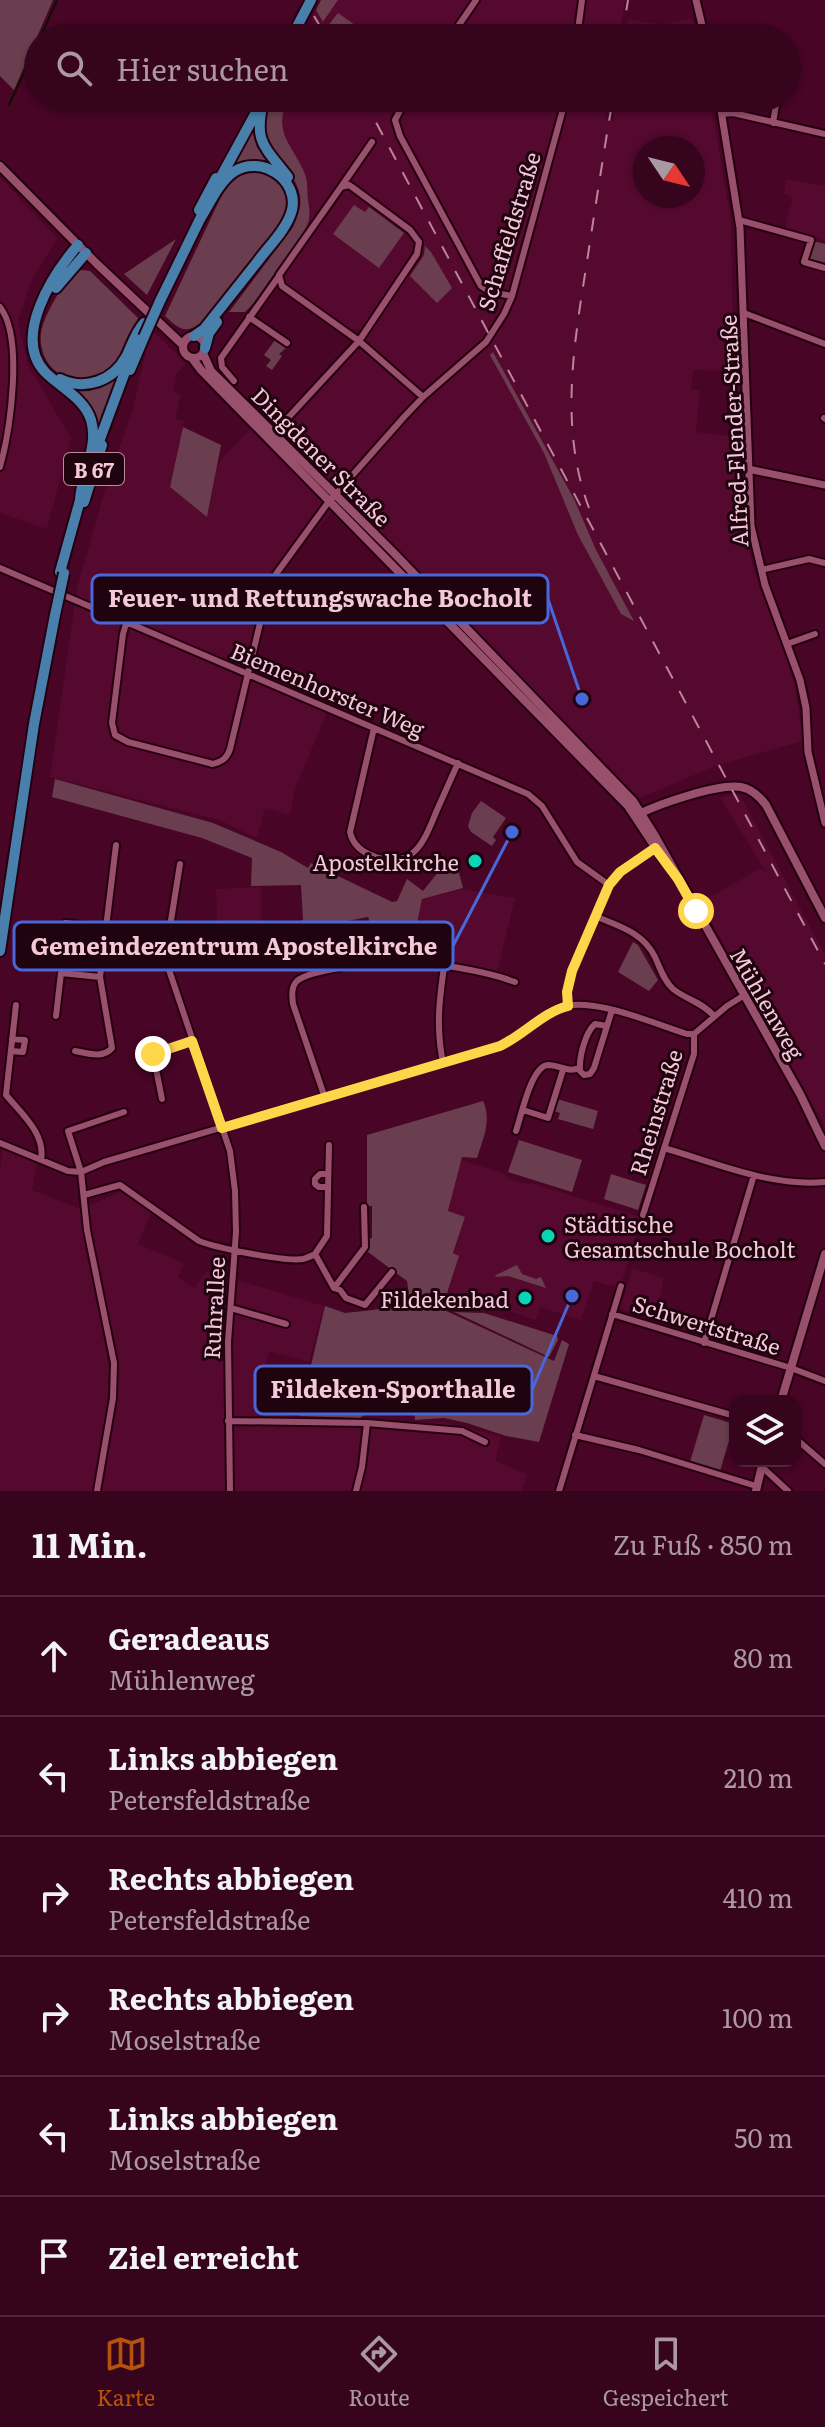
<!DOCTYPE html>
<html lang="de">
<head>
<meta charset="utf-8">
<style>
  body { margin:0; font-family:Literata,serif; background:#411229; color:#f1f3f6 }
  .controls { position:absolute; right:24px; bottom:24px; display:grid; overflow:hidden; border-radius:16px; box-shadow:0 2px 6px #0004 }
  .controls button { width:72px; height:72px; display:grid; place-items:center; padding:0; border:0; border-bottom:2px solid #50253b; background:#36041c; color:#f1f3f6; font:40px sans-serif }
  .compass { position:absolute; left:633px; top:136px; width:72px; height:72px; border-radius:50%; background:#36041c; box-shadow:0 2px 6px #0004; rotate:125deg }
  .stop { position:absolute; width:24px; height:24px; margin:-18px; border:6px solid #ffd54a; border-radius:50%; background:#fff }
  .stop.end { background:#ffd54a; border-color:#fff; box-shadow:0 2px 8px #0008 }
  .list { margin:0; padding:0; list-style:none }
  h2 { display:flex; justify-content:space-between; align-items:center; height:104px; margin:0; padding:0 32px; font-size:34px }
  h2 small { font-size:26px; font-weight:400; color:#aa98a3 }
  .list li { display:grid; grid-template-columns:52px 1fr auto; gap:24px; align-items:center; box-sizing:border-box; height:120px; padding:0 32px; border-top:2px solid #50253b }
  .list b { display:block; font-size:30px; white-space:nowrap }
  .list p { margin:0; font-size:26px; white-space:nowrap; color:#aa98a3 }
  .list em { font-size:26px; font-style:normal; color:#aa98a3 }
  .icon { flex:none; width:44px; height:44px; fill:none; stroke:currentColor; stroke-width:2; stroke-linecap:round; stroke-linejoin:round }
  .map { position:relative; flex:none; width:825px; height:1491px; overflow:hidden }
  .search { position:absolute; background:#36041c; box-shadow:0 2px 6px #0004; left:24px; right:24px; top:24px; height:88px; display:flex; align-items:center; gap:20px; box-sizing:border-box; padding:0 28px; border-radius:44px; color:#aa98a3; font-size:30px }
  .sheet { height:824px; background:#36041c }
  nav { display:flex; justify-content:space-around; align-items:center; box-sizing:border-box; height:112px; border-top:2px solid #50253b; background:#36041c; font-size:22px; color:#aa98a3 }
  nav a { display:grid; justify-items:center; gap:4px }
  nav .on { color:#b45309 }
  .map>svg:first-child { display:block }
  .built { fill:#55092f; fill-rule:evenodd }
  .green { fill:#6a3e4e }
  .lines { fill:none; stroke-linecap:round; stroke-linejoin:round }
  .stream { stroke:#0d1100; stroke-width:2 }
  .minor-casing { stroke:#26000f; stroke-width:10 }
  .tertiary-casing { stroke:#26000f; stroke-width:11 }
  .secondary-casing { stroke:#26000f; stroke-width:12 }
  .trunk-casing { stroke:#26000f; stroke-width:14 }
  .minor { stroke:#99506c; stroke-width:6 }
  .tertiary { stroke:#99506c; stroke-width:7 }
  .secondary { stroke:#99506c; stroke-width:8 }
  .trunk { stroke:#487fab; stroke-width:10 }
  .rail { stroke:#b9869a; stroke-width:2; stroke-dasharray:14 14; stroke-linecap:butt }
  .trunk-bridge-casing { stroke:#26000f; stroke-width:14; stroke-linecap:butt }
  .trunk-bridge { stroke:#487fab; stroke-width:10 }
  .route { stroke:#ffd54a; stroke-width:10 }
  .poi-dot { fill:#08d5b5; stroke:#1f040f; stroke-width:3 }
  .labels { text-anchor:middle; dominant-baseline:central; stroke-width:6; stroke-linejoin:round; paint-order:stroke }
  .shield { fill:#1f040f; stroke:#b48e9b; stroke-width:2 }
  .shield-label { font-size:20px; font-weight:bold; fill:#f4c9d7 }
  .street-label { font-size:22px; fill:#f4c9d7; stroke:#1f040f }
  .poi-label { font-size:22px; fill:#f4c9d7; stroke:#1f040f; text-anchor:end }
  .leader { fill:none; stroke:#4867d8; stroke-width:3 }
  .callout-dot { fill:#4867d8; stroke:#1f040f; stroke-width:3 }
  .callout { fill:#1f040f; stroke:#4867d8; stroke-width:3 }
  .callout-label { font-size:24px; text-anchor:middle; font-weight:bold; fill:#f4c9d7 }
</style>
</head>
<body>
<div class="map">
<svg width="825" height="1491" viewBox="0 0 825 1491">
  <rect width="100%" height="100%" fill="#480526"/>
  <!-- built -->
  <path class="built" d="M338 0H625L619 38H323L311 19 316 10 324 22Z
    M692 18 697 38H626L628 19 662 25Z
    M289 98H609L605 119 613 121 617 98H710L731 221 733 327 738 328 739 371 693 370 691 389 700 391 696 432 739 437 746 534 754 571 789 663 796 692 803 741 721 764 627 803 337 506 290 559 271 601 252 676 328 710 295 789 290 815 265 808 257 838 219 820 50 777 77 589 107 483 133 409 146 350 154 332 186 364 174 376 176 378 173 392 181 394 175 419 184 421 170 487 208 516 217 466 227 453 263 415 280 430 367 337 358 329H348L272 276 311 217 307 193V179L285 141 282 129V116ZM645 148H693V196H645Z
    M0 177 57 238 31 282 18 321 28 365 71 438 47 529 0 513Z
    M786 179 825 186V241L785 228 793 197 784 194Z
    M732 794 740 795 825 955V1126L706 913 703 901 761 868 767 873 720 798Z
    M261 887V936L259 938 218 948 216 889Z
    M463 889 515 898 497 971 424 959 411 954 422 899Z
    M3 1148 37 1163 32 1190 81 1209 120 1192 151 1212 138 1244 184 1263 178 1277 194 1288 207 1271 324 1306 309 1362 269 1351 264 1372 268 1390 299 1391 293 1424 444 1422 501 1437 495 1461 527 1474 522 1491H0V1169Z
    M461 1160 505 1174 509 1179 527 1184 531 1183 641 1217 620 1288 594 1281 581 1320 540 1307 536 1320 483 1302 481 1307 446 1302 459 1256 454 1254 465 1217 448 1212 452 1200 450 1192Z
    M632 1268 664 1278 658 1304 662 1306 659 1319 637 1312 635 1314 620 1308Z"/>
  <!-- green -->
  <path class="green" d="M0 0H53L14 90 0 76Z
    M321 0H338L323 22 316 10Z
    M338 13 355 25 367 38H333L326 28Z
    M270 98H289C271 133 293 144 305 174 308 182 307 191 308 199 310 213 311 218 305 230L253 304 245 312H229L293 227C297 217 302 206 300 196 295 166 257 148 263 116 264 110 268 104 270 98Z
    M252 131 257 147 267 160H247L234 165Z
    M255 171C321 185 269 243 247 271 232 289 218 307 204 326 193 325 203 324 192 328 181 333 173 323 165 316L226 186 239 176Z
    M354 205 365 212 369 207 404 233 379 268 333 234Z
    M176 239 147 295 124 274Z
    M813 241 825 244V266L808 261Z
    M425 246 431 252 452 288 437 303 410 276 424 255Z
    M81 270 90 271 138 318C131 334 126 357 113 368 87 390 46 381 41 344 39 329 46 316 53 303 59 291 69 276 81 270Z
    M275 340 286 348 279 354 282 356 272 370 266 366 271 360 264 355Z
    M493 352 574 499 596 550 634 621 621 614 578 535 544 453 490 355Z
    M120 371C120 381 113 385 110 395 103 410 102 426 98 441L96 429 69 385Z
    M183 427 221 445 207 517 170 487Z
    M55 779 213 823 281 852 308 868 311 863 392 902 397 901 407 879 423 891 443 866 458 869 463 888 422 899 416 929 371 926 368 917 306 929 263 940 262 935 303 920 301 885 251 886 252 858 202 838 52 797Z
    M481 801 506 818 493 837 496 840 492 846 471 832 468 826 472 813Z
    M633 942 638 945 658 980 649 991 618 972Z
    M557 1099 598 1111 593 1129 558 1119 560 1113 554 1111Z
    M483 1101C492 1120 483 1139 477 1158L462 1157 448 1211 465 1217 453 1253 459 1256 442 1309 554 1361 562 1340 569 1344 539 1442 506 1436 467 1423 444 1418 415 1420C414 1404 418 1389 413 1374L408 1385 381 1374 368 1412 360 1418 299 1416 325 1306 345 1313 373 1310 401 1304 408 1288 407 1281 368 1252 367 1239 372 1238V1206H367V1135Z
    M519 1140 582 1160 572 1192 508 1172Z
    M611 1174 646 1185 638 1210 604 1199Z
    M517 1265 522 1274 536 1279 541 1277 546 1288 508 1276 495 1277 496 1275Z
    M454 1312 484 1313 557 1336 558 1340 549 1357Z
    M704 1415 734 1424 720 1471 690 1462Z"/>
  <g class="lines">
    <!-- stream -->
    <path class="stream" d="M40 38 57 0
      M9 105 38 42"/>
    <!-- minor casing -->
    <g class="minor-casing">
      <path id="minor" d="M450 38 476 0
        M577 38 582 0
        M407 98 395 120 400 136 481 286 490 292 512 296
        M547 98 563 109
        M722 114 733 113 825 134
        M773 123 777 98
        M341 187 372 142
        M739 220 811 240 804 262 825 268
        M0 307C24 338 10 431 0 467
        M744 313 825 344
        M249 317 287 343
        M234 381 222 367 221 358 279 276
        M824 418 825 419
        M285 421 359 341 417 254 419 242 410 230 352 187 349 185 341 187 279 275 282 286 359 341 423 397
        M0 568 528 794 542 806 577 862 609 885
        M761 570 809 559 825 563
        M126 624 123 634 112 723 115 735 128 742 213 764C223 761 227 758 230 749L266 598 276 574 327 504 404 417 423 397 486 342 504 314 512 296 566 98
        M787 644 815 634
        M374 728 350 832C353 846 363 853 376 857 415 870 425 839 437 810 444 794 451 779 458 763
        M180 864 165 958 230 1151 235 1191 236 1232 228 1342 230 1491
        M595 916C618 926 643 932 655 957 660 968 664 981 673 989 687 1000 702 1002 714 1016
        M65 923 105 928
        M103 950 165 958
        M16 1005 6 1095C21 1113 46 1134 41 1160
        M568 1006 567 992 572 971 609 885 620 872 655 848
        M56 1016 61 973 100 977
        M607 1026 595 1024C585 1033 579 1057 580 1071L584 1075 590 1074 594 1068 612 1010
        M694 1034 727 1006 743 996
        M11 1051 23 1052 25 1040 12 1039
        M75 1051C87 1053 103 1059 112 1048L100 977 116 845
        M443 1063C436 1028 439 1002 444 967
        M325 1098 293 1004C292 996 291 987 297 981 309 970 382 960 400 961 434 963 483 970 515 982
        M162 1099 153 1054 192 1041
        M523 1110 548 1118 563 1070
        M516 1131C521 1117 531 1066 548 1065 560 1065 567 1073 579 1068
        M0 1143 68 1171 81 1172 104 1162 500 1046C521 1036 539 1017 559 1008 591 995 654 1024 687 1034H694
        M664 1148C716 1163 770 1187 825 1182
        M328 1187H319L315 1184V1179L320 1174H328
        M84 1195 120 1185 199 1241C217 1248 285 1262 303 1259 307 1258 311 1256 315 1254L334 1288 365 1247 364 1207
        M643 1215 694 1054V1034
        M315 1254 327 1236 329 1145
        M334 1288 340 1290 346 1298 365 1305 392 1272
        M231 1308 286 1324
        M612 1314 791 1368 825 1381
        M704 1343 754 1175
        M594 1376 735 1416
        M228 1421 367 1423
        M575 1435 639 1450 756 1486
        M795 1438 825 1464
        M762 1467 788 1491
        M97 1491 113 1398 114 1363 87 1230 81 1172 68 1131 124 1112
        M356 1491 362 1467 367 1423 462 1431 485 1442
        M559 1491 621 1286"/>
    </g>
    <!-- tertiary casing -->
    <g class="tertiary-casing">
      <path id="tertiary" d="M696 0 705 38
        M719 98 740 228 751 526 765 585 800 680 806 708 808 752 825 823
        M748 469 825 485"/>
    </g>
    <!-- secondary casing -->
    <g class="secondary-casing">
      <path id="secondary" d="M0 166 97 264 183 345
        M183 347a11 11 0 1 1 22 0a11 11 0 1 1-22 0Z
        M203 353 211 371 392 551 633 801 655 836 800 1094 825 1146
        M192 358 201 370 628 806 663 859
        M639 814C659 804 719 783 741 787 752 789 760 797 766 805L825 918
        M781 1401 825 1254
        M756 1491 763 1461"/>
    </g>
    <!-- trunk casing -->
    <g class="trunk-casing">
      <path id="trunk" d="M291 38 311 0
        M264 98C253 141 263 145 288 177
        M217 184 259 107
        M199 210 216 178
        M78 245C53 274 12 337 45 372 61 388 84 398 91 420 99 447 82 472 80 499
        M56 288 86 253
        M160 301 201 217
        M194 336 204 329C222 306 240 284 258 261 269 246 287 229 292 210 299 179 261 155 235 171 219 181 209 205 199 221
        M205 348 209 333 217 322
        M130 370 144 337
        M60 379C85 391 113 381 126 357 132 345 135 333 144 323
        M97 447 129 361
        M84 502 102 445
        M60 572 82 493
        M0 951 34 724 55 615"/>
    </g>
    <!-- minor -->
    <use href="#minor" class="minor"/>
    <!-- tertiary -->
    <use href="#tertiary" class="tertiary"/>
    <!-- secondary -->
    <use href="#secondary" class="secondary"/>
    <!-- trunk -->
    <use href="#trunk" class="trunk"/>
    <!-- rail -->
    <path class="rail" d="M314 16 327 38
      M622 38 628 0
      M363 98 825 964
      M589 508C558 425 575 339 588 255 596 203 604 150 613 98"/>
    <!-- trunk-bridge casing -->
    <g class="trunk-bridge-casing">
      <path id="trunk-bridge" d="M144 337 160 301
        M55 615 64 573"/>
    </g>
    <!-- trunk-bridge -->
    <use href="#trunk-bridge" class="trunk-bridge"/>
  </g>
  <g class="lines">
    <!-- route -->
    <path class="route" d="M153 1054 192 1041 222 1128 500 1046C524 1035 543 1012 568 1006L567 992 572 971 609 885 620 872 655 848 678 879 696 911"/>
  </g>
  <!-- markers -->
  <g class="poi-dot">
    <circle cx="475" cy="861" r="8"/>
    <circle cx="548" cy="1236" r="8"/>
    <circle cx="525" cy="1298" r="8"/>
  </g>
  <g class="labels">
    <!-- shield labels -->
    <rect class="shield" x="64" y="453" width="60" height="32" rx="6"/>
    <g class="shield-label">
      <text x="94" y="469">B 67</text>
    </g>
    <!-- street labels -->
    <g class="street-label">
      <text transform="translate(508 231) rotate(-73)">Schaffeldstraße</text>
      <text transform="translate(733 431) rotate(-93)">Alfred-Flender-Straße</text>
      <text transform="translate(322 456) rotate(45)">Dingdener Straße</text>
      <text transform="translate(328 689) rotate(23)">Biemenhorster Weg</text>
      <text transform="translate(768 1003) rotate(60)">Mühlenweg</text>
      <text transform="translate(655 1112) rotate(-73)">Rheinstraße</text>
      <text transform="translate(213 1308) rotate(-87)">Ruhrallee</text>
      <text transform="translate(707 1324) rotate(17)">Schwertstraße</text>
    </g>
    <!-- poi labels -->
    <g class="poi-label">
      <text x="459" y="861">Apostelkirche</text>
      <text x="564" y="1223" text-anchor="start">Städtische<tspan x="564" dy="25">Gesamtschule Bocholt</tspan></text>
      <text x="509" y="1298">Fildekenbad</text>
    </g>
  </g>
  <!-- callouts -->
  <path class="leader" d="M582 699L548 599M512 832L453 946M572 1296L532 1390"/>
  <g class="callout-dot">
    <circle cx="582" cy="699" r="8"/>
    <circle cx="512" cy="832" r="8"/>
    <circle cx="572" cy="1296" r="8"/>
  </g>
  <g class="callout">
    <rect x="92" y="575" width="456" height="48" rx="8"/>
    <rect x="14" y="922" width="439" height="48" rx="8"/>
    <rect x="255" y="1366" width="277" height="48" rx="8"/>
  </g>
  <g class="callout-label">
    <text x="320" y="607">Feuer- und Rettungswache Bocholt</text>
    <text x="234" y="955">Gemeindezentrum Apostelkirche</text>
    <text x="393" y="1398">Fildeken-Sporthalle</text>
  </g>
</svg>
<div class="controls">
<button><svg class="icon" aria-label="layers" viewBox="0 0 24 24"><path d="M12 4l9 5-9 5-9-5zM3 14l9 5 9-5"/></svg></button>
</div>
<svg class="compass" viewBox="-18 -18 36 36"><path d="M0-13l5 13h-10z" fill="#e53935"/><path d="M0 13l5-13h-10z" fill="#aa98a3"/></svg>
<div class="stop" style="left:696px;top:911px"></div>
<div class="stop end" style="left:153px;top:1054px"></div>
<div class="search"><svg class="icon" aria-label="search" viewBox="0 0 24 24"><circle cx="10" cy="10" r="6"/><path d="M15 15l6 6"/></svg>Hier suchen</div>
</div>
<section class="sheet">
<h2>11 Min.<small>Zu Fuß · 850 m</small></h2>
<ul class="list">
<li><svg class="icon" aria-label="ahead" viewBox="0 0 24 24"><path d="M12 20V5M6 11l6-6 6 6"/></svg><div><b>Geradeaus</b><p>Mühlenweg</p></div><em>80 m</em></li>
<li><svg class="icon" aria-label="left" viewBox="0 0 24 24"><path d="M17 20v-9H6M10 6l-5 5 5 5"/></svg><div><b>Links abbiegen</b><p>Petersfeldstraße</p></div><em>210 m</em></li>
<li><svg class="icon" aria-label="right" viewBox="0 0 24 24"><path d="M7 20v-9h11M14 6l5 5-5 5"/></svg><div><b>Rechts abbiegen</b><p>Petersfeldstraße</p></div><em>410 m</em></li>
<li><svg class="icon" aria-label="right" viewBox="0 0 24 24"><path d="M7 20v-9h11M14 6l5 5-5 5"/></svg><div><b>Rechts abbiegen</b><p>Moselstraße</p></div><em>100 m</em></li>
<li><svg class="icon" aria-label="left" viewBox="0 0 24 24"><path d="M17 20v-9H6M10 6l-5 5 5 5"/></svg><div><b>Links abbiegen</b><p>Moselstraße</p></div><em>50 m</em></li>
<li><svg class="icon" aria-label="arrive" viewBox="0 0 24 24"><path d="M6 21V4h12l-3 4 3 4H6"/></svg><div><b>Ziel erreicht</b></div></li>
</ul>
</section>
<nav>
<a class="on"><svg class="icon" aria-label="map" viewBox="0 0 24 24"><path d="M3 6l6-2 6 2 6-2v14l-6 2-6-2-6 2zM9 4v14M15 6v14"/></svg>Karte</a>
<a><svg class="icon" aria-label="directions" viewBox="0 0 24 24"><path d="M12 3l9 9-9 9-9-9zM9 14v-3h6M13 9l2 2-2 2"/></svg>Route</a>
<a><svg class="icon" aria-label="saved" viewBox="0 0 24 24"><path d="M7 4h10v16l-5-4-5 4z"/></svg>Gespeichert</a>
</nav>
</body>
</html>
